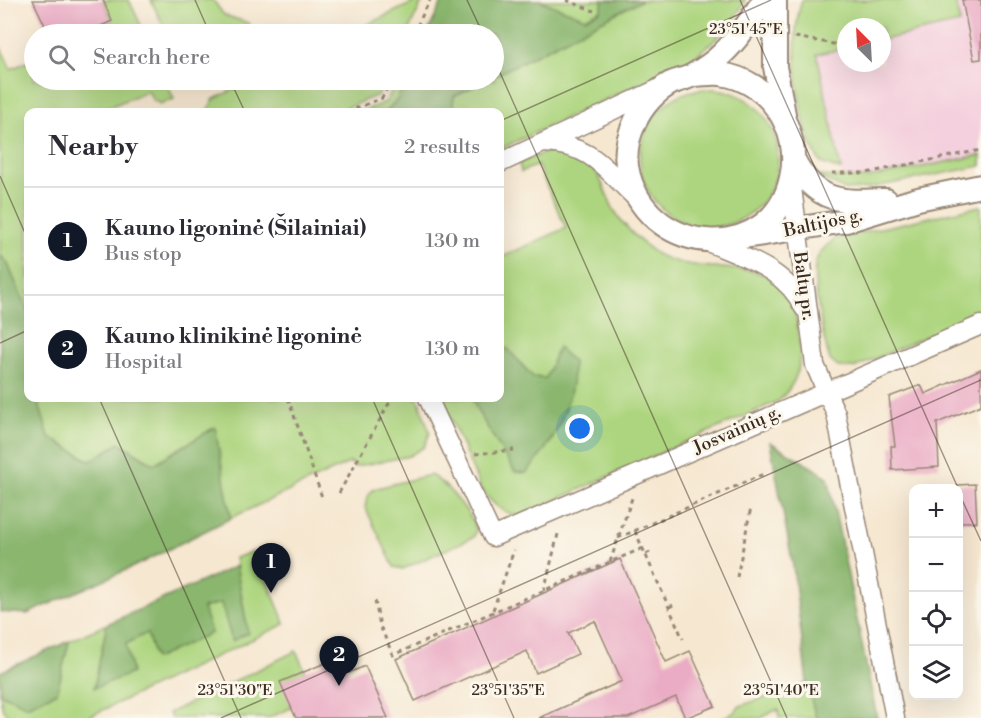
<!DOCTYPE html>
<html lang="en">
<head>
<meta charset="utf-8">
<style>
  body { margin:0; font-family:"Libre Bodoni",serif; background:#f2f2f3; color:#2b2b33 }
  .controls { position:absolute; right:18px; bottom:18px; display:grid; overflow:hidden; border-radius:12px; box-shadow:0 6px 24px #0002 }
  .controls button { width:54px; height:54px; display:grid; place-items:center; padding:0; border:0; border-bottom:2px solid #e1e1e2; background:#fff; color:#2b2b33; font:30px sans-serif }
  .compass { position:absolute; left:837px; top:18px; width:54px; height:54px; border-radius:50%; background:#fff; box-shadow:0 6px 24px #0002; rotate:336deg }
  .you { position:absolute; left:580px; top:429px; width:21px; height:21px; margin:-15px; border:4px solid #fff; border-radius:50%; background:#1a73e8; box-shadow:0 0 0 9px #1a73e833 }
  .badge { display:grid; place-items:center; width:39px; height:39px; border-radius:50%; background:#111827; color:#fff; font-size:20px; font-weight:700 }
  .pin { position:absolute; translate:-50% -50px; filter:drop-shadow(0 2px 3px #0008) }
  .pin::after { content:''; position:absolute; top:32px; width:21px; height:18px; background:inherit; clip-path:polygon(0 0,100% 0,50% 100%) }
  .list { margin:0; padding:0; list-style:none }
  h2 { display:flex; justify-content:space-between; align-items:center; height:78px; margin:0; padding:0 24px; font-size:26px }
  h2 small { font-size:20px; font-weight:400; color:#7c7c81 }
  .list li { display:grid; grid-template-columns:39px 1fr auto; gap:18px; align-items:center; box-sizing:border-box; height:108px; padding:0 24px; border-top:2px solid #e1e1e2 }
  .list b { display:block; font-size:22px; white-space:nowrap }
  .list p { margin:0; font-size:20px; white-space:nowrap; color:#7c7c81 }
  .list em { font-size:20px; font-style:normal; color:#7c7c81 }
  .icon { flex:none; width:33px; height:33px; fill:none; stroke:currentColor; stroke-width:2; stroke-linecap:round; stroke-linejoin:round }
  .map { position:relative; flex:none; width:981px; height:718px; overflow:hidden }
  .search { position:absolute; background:#fff; box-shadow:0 6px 24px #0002; left:24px; top:24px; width:480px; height:66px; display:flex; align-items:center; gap:15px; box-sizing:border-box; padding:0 21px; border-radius:33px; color:#7c7c81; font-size:22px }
  .panel { position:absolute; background:#fff; box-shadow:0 6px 24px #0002; left:24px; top:108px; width:480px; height:294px; border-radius:12px }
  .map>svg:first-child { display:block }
  .built { fill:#f4cfdd }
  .green { fill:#add57f; stroke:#74804e; stroke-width:1.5 }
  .forest { fill:#8ab66e; stroke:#627046; stroke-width:1.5 }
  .building { fill:#eaacc5 }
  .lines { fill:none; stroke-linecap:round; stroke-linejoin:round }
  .minor-casing { stroke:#988877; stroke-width:21 }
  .tertiary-casing { stroke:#988877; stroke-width:26 }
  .path { stroke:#988877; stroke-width:3; stroke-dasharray:4.5 4.5; stroke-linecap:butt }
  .minor { stroke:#fff; stroke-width:18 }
  .tertiary { stroke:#fff; stroke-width:22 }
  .ticks { fill:none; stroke:#3b2a1e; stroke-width:1.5; stroke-opacity:0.45 }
  .labels { text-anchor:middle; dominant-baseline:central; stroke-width:6; stroke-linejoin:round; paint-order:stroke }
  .street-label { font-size:18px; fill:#3b2a1e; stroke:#fbf7ec }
  .ticks-label { font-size:15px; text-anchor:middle; fill:#3b2a1e; stroke:#fbf7ec; stroke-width:6; stroke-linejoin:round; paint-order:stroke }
</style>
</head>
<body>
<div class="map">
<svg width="981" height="718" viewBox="0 0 981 718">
  <rect width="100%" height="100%" fill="#fbf7ec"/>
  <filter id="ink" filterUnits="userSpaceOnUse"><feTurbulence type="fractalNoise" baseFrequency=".0167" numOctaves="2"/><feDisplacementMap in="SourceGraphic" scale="12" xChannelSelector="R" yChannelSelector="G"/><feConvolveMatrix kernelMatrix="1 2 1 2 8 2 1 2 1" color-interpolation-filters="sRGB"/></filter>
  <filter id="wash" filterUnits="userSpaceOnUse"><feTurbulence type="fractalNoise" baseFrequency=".008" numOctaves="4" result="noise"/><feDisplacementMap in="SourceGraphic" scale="24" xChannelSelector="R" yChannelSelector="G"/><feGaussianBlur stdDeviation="1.35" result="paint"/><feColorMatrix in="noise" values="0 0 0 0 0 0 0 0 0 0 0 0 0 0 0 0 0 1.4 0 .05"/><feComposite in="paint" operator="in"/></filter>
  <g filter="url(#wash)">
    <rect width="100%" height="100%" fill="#f6e7d0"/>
    <!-- built -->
    <path class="built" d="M955 0H981V155L867 178H843L816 54 846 48V63H882V40L960 23Z"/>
    <!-- green -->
    <path class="green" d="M103 0H129L145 34H83L112 21Z
      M151 0H213L224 15 248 23 256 34H167Z
      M419 0H423L407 34H347Z
      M539 0H603L601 10 585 18Z
      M642 0H745C733 26 713 43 690 60L500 149V112H452L454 96 487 80H494V76Z
      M802 0H955L960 23 882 40V27H846V48L817 54 841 170 821 163C797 130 788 38 802 0Z
      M0 46 11 69 34 59V80H165L174 99 160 104 153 100 148 91 97 112H28V313L7 262 0 255Z
      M253 80H385L378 95 336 112H207L214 99Z
      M397 80H406L397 100 385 112H360L386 102Z
      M640 158a69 69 0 1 1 138 0a69 69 0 1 1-138 0Z
      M554 149C562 151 573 152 580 157 600 168 604 191 614 210 623 225 637 239 651 250 686 277 757 259 781 284 795 298 797 321 799 340 803 364 797 384 778 401L520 516C502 514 492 503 481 489L442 398H472L478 412 515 472 526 473 553 439 546 378 533 377 507 349 500 353V258L566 228 537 165 521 172 519 163Z
      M981 155V166L865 189 845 190 817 176 867 178Z
      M981 206V312L854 368 838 367 830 360C824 342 811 279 816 262 819 251 827 245 836 238Z
      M37 398H418L430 433 424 447 409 456 354 467 351 462 231 518 214 428 154 464 120 443 91 461 49 437Z
      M430 475C444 481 473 514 476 530L474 537 403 569 394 567 365 507C367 498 369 491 377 488Z
      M255 551 285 624 86 718H9L2 708 0 693 27 706 57 692 69 641 107 624 94 688 125 644 147 632 155 659 211 632 202 608 221 603 248 633 235 558Z
      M296 651 306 673 290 704 291 708 268 718H171L169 713Z
      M807 683 816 718H779L778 709 761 718H723L735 712 740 706Z"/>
    <!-- forest -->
    <path class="forest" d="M443 0H539L585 18 601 11 603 0H642L494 76V34H427Z
      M406 80H487L454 96 452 112H385L397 100Z
      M0 255 7 262 28 313V398H37L49 437 90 461 120 443 154 464 215 427 231 518 135 566 27 614 0 612Z
      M558 347 573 362C575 403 554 443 526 473L515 472 478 412 472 398H500V353L507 348 533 377 546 378Z
      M770 442 828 477 877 718H816L807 683 793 566Z
      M236 566 248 633 232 641 221 603 203 608 211 633 155 659 147 633 126 644 132 673 94 688 107 624Z
      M69 641 57 692 27 706 0 693V672Z"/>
    <g id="blocks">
      <!-- building -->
      <path class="building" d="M33 0H103L112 21 83 34H49Z
        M962 0H981V59L974 60Z
        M981 369V405L937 423 939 467 892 470 891 446H895L889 397 921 385 925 394Z
        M975 484 977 522H958V485Z
        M620 559 666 662 690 651 715 706 685 718 676 697 628 718H539L622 681 595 621 568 633 578 654 536 673 527 651 415 701 396 659Z
        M342 656 349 673 365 666 388 718H296L280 682Z"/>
    </g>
  </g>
  <g filter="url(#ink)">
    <use href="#blocks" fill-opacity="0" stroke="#988877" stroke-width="1.5"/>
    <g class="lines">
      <!-- minor casing -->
      <g class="minor-casing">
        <path id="minor" d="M545 143C593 146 603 167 636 198
          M500 163 656 90
          M791 180 815 365 836 414 895 718
          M706 241C744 258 785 268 804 308
          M428 398 493 537 981 325"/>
      </g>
      <!-- tertiary casing -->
      <g class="tertiary-casing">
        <path id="tertiary" d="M775 0V67L784 114
          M693 75C702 75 712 73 721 74 770 81 802 130 791 178 773 264 652 259 629 176 619 141 640 100 671 83 678 80 686 79 693 75 702 70 714 62 722 54 739 38 751 19 764 0
          M794 160C816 204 843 202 886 200
          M744 237 846 221 918 199 981 186"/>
      </g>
      <!-- path -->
      <path class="path" d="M566 0 594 11
        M413 34 430 0
        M795 37 839 45 846 56
        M347 112 382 98 391 80
        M832 173H866L981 150
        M288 398 323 500
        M475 454 514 450
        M339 493 392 398
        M635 531 683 639
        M618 538 766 473
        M646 554 654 550
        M610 562 632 498
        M737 577 751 507
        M544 591 559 530
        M375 601 380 626 393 655 643 548
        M669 607 676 604
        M493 610 514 550"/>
      <!-- minor -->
      <use href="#minor" class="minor"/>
      <!-- tertiary -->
      <use href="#tertiary" class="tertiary"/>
    </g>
  </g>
  <!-- ticks -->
  <path class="ticks" d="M195 0 210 34M467 0 483 34M740 0 958 488M494 59 787 718M230 80 245 112M500 121 771 0M0 176 28 240M0 343 28 330M99 398 241 718M372 398 514 718M958 491 981 541M221 718 981 380"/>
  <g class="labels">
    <!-- street labels -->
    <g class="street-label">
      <text transform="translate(823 223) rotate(-12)">Baltijos g.</text>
      <text transform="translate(804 286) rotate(82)">Baltų pr.</text>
      <text transform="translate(737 430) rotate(-24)">Josvainių g.</text>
    </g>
  </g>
  <g class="ticks-label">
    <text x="746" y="34">23°51'45"E</text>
    <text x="235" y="695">23°51'30"E</text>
    <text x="508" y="695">23°51'35"E</text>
    <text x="781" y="695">23°51'40"E</text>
  </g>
</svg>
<div class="controls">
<button>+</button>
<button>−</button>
<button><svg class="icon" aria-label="locate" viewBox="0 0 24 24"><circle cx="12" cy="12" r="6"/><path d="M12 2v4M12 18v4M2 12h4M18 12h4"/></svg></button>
<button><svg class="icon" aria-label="layers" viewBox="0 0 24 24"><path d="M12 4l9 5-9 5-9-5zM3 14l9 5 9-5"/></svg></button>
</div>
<svg class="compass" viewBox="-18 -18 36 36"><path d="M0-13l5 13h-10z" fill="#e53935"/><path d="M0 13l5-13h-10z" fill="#7c7c81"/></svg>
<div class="you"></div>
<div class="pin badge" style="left:271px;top:593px">1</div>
<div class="pin badge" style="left:339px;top:686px">2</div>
<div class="search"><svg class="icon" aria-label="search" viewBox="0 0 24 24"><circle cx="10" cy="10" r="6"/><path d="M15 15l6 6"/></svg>Search here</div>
<section class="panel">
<h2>Nearby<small>2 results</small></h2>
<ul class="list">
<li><span class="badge">1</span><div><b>Kauno ligoninė (Šilainiai)</b><p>Bus stop</p></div><em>130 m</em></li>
<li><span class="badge">2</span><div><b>Kauno klinikinė ligoninė</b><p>Hospital</p></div><em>130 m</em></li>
</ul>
</section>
</div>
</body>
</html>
